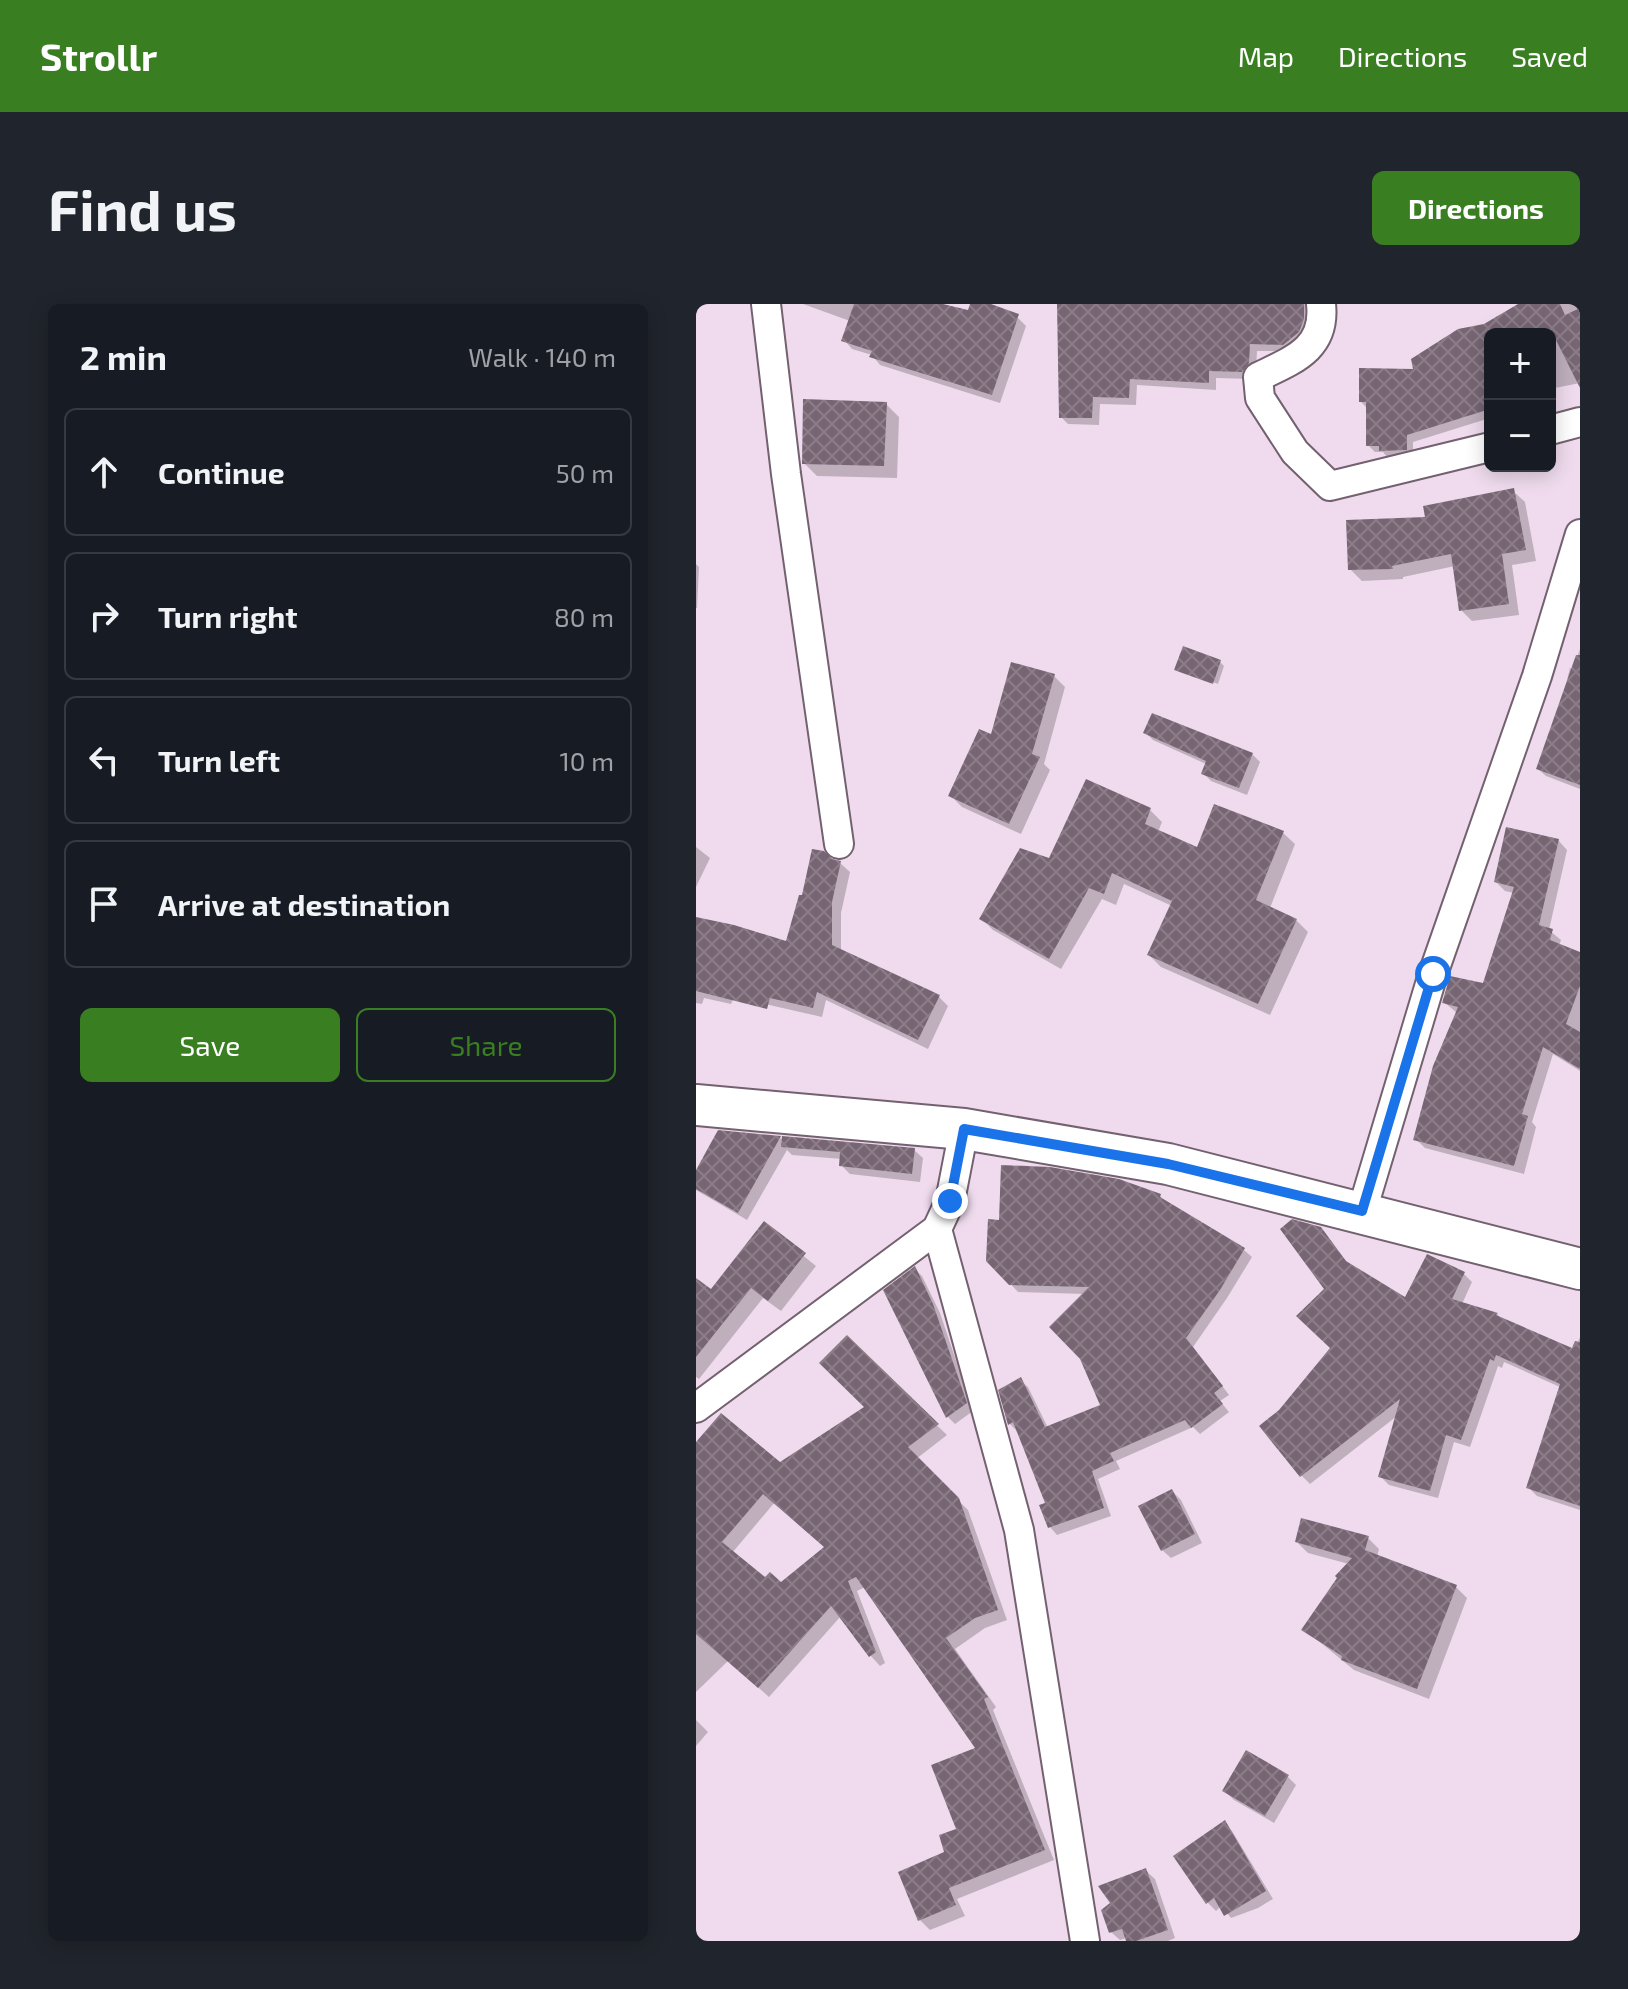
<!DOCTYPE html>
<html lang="en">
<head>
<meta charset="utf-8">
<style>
  body { margin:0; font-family:"Exo 2",sans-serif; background:#20242c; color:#f1f3f6 }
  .controls { position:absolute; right:24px; top:24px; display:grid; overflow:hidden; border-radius:12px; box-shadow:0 4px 20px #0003 }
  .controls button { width:72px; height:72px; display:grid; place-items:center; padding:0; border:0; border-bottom:2px solid #363941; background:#171b24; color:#f1f3f6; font:40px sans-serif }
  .stop { position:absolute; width:24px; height:24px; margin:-18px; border:6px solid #1a73e8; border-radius:50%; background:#fff }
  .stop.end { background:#1a73e8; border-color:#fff; box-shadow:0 2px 8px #0008 }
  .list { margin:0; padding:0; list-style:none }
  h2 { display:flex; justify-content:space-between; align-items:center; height:104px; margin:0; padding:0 32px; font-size:34px }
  h2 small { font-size:26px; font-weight:400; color:#9ea1a6 }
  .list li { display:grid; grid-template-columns:52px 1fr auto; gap:24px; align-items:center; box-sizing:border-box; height:128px; margin:0 16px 16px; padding:0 16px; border:2px solid #363941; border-radius:12px }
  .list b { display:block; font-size:30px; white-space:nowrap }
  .list em { font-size:26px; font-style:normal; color:#9ea1a6 }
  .actions { display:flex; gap:16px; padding:24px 32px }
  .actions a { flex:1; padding:18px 0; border:2px solid #397e21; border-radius:12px; text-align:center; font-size:28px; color:#397e21 }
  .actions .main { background:#397e21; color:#fff }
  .icon { flex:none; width:44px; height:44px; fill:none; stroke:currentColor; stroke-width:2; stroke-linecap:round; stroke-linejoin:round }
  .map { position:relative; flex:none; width:884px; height:1637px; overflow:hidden; border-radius:12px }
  header { display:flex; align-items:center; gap:48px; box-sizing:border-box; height:112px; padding:0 40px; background:#397e21; color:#fff }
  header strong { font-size:38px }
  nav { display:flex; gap:44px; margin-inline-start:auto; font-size:28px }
  .intro { display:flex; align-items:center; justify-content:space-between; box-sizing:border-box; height:192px; padding:0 48px }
  h1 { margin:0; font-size:56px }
  .button { padding:20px 36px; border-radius:12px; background:#397e21; color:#fff; font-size:28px; font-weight:700 }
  main { display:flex; gap:48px; padding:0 48px }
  aside { flex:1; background:#171b24; border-radius:12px; box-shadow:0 4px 20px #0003 }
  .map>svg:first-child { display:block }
  .shadow { fill:#0003; fill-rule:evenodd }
  .building { fill:url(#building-cross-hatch); fill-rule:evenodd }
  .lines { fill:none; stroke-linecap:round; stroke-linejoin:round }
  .minor-casing { stroke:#736170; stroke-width:32 }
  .secondary-casing { stroke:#736170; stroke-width:44 }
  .minor { stroke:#fff; stroke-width:28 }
  .secondary { stroke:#fff; stroke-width:40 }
  .route { stroke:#1a73e8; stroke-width:10 }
</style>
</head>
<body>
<header>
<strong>Strollr</strong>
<nav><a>Map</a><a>Directions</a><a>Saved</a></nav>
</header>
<div class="intro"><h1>Find us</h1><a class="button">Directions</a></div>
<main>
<aside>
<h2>2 min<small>Walk · 140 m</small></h2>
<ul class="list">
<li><svg class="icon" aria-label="ahead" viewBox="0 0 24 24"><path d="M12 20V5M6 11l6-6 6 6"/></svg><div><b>Continue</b></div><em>50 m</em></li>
<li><svg class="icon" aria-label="right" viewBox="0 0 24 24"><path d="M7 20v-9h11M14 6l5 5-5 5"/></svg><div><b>Turn right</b></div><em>80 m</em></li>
<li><svg class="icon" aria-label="left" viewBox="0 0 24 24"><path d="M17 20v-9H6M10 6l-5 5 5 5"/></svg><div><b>Turn left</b></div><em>10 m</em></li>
<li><svg class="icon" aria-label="arrive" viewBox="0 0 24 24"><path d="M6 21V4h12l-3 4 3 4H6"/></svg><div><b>Arrive at destination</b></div></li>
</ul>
<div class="actions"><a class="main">Save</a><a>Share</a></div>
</aside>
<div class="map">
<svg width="884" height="1637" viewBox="0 0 884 1637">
  <defs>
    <pattern id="building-cross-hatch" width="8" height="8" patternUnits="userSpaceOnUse" patternTransform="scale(2)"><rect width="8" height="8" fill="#776574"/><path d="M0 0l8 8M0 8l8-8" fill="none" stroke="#8c7e89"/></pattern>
  </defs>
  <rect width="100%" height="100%" fill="#efdbed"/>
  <!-- shadow -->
  <path class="shadow" d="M107 0H239L273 9 276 0H282L322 14 330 22 304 99 184 61 176 51 156 45 148 36 154 17Z
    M363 0H615V23L597 47H561L560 67 554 75 520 74V86L441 81 440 101 404 100 403 121 372 120 365 113Z
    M824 0H884V79L854 85V30H794V114L717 138V153L692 154 687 148H679L672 141V105L665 98 719 67Z
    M190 100 203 113 201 174 121 172 108 159Z
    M817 187 829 198 840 257 816 261 823 311 776 317 765 306 759 262 707 273V275L666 277 654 265 731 215Z
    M0 260 3 263 1 304H0Z
    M884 345V485L850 472 842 465 866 396 874 364H877Z
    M524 358 528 362 522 380 483 365Z
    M358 372 369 383 348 460 354 466 325 530 266 503 254 491 296 433Z
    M450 429 556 450 564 458 551 491 515 477 507 469 510 460 457 436Z
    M391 477 454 506 466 518 462 528 502 546 586 528 599 540 574 604 600 616 612 628 574 711 465 663 453 651 476 602 428 580 420 601 406 595 365 665 297 626 285 614 354 557Z
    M862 536 871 546 853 626 865 636 863 642 884 650V767L857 750 836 818 840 823 828 870 729 844 720 835 761 709 748 698 788 682 818 589 809 587 800 578Z
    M0 543 14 554 0 583Z
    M135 557 144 559 154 568 145 609V647L243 693 252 702 232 745 130 696 126 713 69 700 91 639Z
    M0 615 64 636 35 700 8 694 6 700 0 699Z
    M23 828 84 834 88 837 218 846 227 854 224 878 154 870 145 861 146 855 96 851 91 846 51 916 0 886V870Z
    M464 892 472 900 548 946 556 953 531 994 497 1043 533 1091 524 1097 533 1108 504 1130 497 1123 420 1157 424 1165 402 1175 415 1212 361 1231 354 1223 352 1200 321 1127 314 1120 324 1076 332 1083 352 1124 406 1103 389 990 322 988 292 956 305 918Z
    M68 920 120 962 85 1007 67 994 3 1075 0 1073V976L15 988Z
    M624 924 653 961 710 996 768 970 776 978 766 1000 801 1010 806 1016 878 1047 884 1033V1206L841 1192 833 1184 864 1083 808 1058 806 1064 802 1062 774 1143 758 1138 742 1194 693 1181 684 1172 701 1112 614 1180 606 1172 566 1122 585 1108 636 1044Z
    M219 965 226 972 244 1009 277 1107 259 1120 252 1113 190 987Z
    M151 1034 251 1131 220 1155 272 1206 311 1316 289 1324 259 1345 300 1403 297 1406 358 1556 261 1595 269 1612 234 1626 224 1616 263 1526 282 1444 169 1283 161 1287 189 1359 184 1362 174 1351 145 1312 73 1393 32 1357 0 1388V1141L84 1161 171 1104ZM79 1198 130 1244 85 1281 69 1276 36 1249Z
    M476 1187 485 1196 506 1239 475 1254 466 1246Z
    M672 1234 683 1245 681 1253 760 1283 771 1294 733 1395 658 1366 608 1325 653 1260 612 1249 601 1238Z
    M0 1416 12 1428 0 1442Z
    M591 1472 600 1481 578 1519 538 1496 529 1487Z
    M528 1519 536 1527 577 1595 562 1604 535 1614 525 1602 520 1607 512 1599 480 1552Z
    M450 1567 459 1575 479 1634 472 1637H432L431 1634 424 1636 415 1628Z"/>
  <!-- building -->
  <path class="building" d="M158 0H247L272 6 274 0H295L323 10 296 91 173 53 176 47 145 37Z
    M361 0H608V15L603 28 587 41 554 40 553 59 546 68 513 67V79L434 75 433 94 397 93 396 114H363Z
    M822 0H864L869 11 884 4V84L857 30H794V105L711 131V146L683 147V142H670V98H663V64L717 65 715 55 762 25 788 20Z
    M107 95 191 98 188 162 106 160Z
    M818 184 830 246 806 250 813 300 763 307 755 250 696 262 697 265 652 266 650 216 729 213 727 202Z
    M487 342 525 356 517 380 478 366Z
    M880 351H884V481L840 465Z
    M315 358 359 370 336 450 344 453 313 520 252 492 283 425 295 430Z
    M456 409 557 449 543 484 505 470 510 457 447 429Z
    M390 475 455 504 449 520 501 543 518 500 588 527 560 596 601 615 562 700 451 651 476 597 416 569 408 590 393 584 353 655 283 615 324 544 353 554Z
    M810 523 863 535 843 621 857 625 854 636 884 648V682L870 720 884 728V765L847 743 826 810 832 812 818 862 717 836 737 762 762 703 746 699 754 672 787 679 818 583 798 578Z
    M116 545 128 547 136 555 145 557 136 598V641L244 691 222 736 121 688 117 704 74 694 71 705 0 687V613L38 621 90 637 103 591H106Z
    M22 826 85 832 42 909 0 885V866Z
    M86 832 219 844 216 870 143 862 144 848 85 843Z
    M305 861 354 863 423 875 465 890 464 893 549 944 524 986 490 1034 527 1082 518 1089 527 1100 495 1124 489 1116 414 1149 418 1157 396 1167 408 1204 352 1224 343 1201 349 1199 317 1118 312 1121 302 1086 325 1073 349 1123 404 1101 384 1055 353 1023 393 983 313 981 290 957 292 915 303 916Z
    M596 915 625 923 650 957 709 993 731 950 769 968 756 995 802 1009 800 1011 876 1044 879 1037 884 1038V1202L830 1184 864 1080 800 1051 798 1057 794 1055 765 1136 750 1131 734 1187 682 1173 704 1095 604 1173 563 1122 583 1106 634 1044 600 1012 628 985 584 925Z
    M68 917 110 949 72 997 55 984 0 1053V974L15 985Z
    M219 962 237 1000 271 1099 250 1114 187 986Z
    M151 1031 243 1120 212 1143 263 1194 302 1306 279 1314 250 1334 292 1393 288 1395 349 1546 253 1584 260 1601 222 1617 202 1568 248 1548 243 1531 260 1525 235 1461 279 1444 160 1273 152 1277 180 1348 173 1353 135 1302 62 1384 0 1330V1138L25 1109 84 1158 168 1103 123 1059ZM67 1190 128 1243 85 1278 74 1268 69 1273 26 1238Z
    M476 1185 499 1230 465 1247 442 1202Z
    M605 1214 673 1232 669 1246 761 1281 721 1385 645 1356 646 1352 605 1326 641 1274 639 1272 656 1254 599 1238Z
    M550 1446 593 1471 569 1512 526 1487Z
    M529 1516 570 1587 528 1612 518 1594 510 1600 477 1552Z
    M450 1564 472 1626 440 1637H430L426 1625 413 1629 405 1606 414 1599 402 1582Z"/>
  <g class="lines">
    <!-- minor casing -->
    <g class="minor-casing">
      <path id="minor" d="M70 0 90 170 143 540
        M625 0C630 45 597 56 562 73L564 94 599 148 634 182 794 143
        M854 126 884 118
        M666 907 737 670 841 372 884 230
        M241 925 323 1226 389 1637
        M0 1104 241 925 254 897 268 825"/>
    </g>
    <!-- secondary casing -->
    <g class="secondary-casing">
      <path id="secondary" d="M0 801 268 825 472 860 884 965"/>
    </g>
    <!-- minor -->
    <use href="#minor" class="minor"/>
    <!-- secondary -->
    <use href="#secondary" class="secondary"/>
  </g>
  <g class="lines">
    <!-- route -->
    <path class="route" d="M254 897 268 825 472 860 666 907 737 670"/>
  </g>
</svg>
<div class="controls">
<button>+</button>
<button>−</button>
</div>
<div class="stop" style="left:737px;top:670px"></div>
<div class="stop end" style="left:254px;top:897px"></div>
</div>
</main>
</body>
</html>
